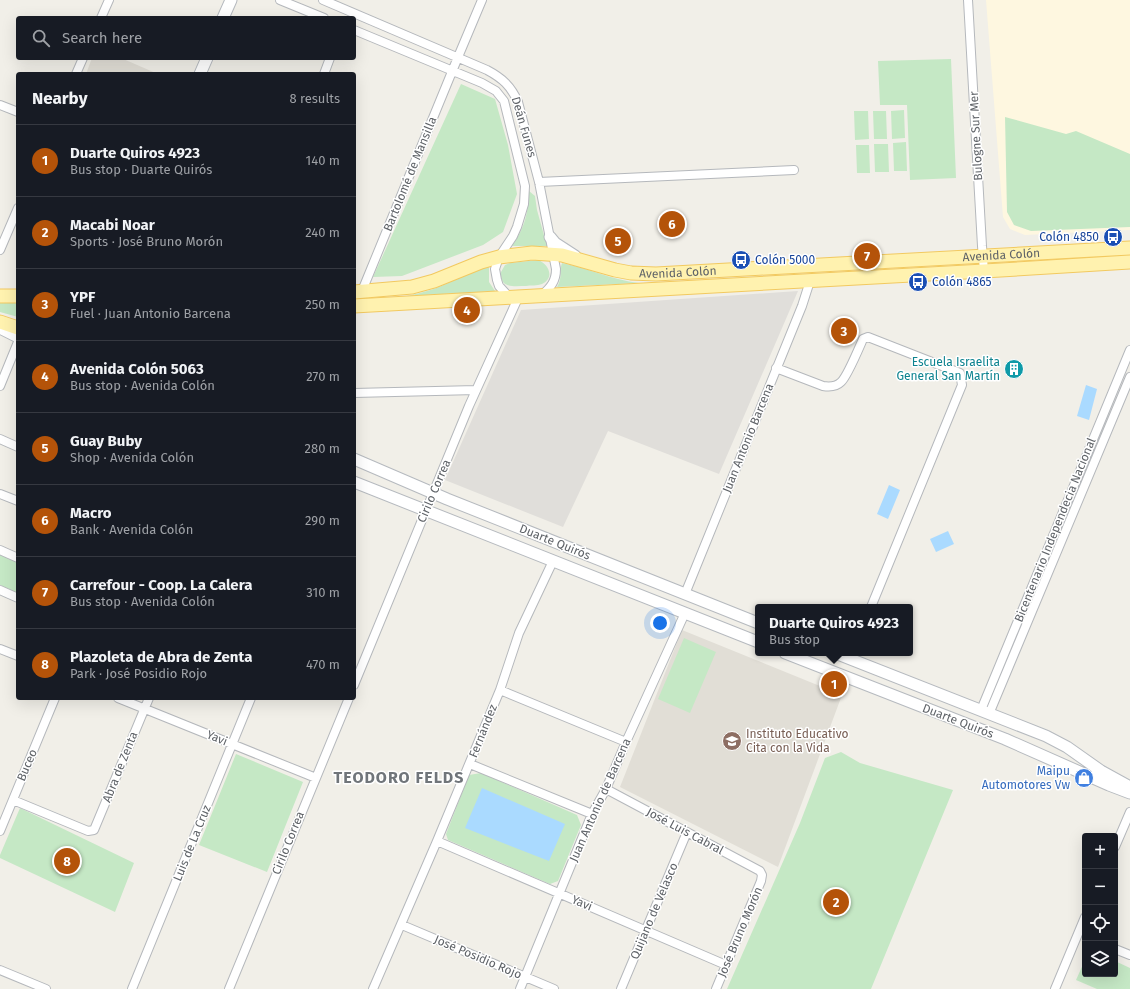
<!DOCTYPE html>
<html lang="en">
<head>
<meta charset="utf-8">
<style>
  body { margin:0; font-family:"Fira Sans",sans-serif; background:#242831; color:#f1f3f6 }
  .controls { position:absolute; right:12px; bottom:12px; display:grid; overflow:hidden; border-radius:4px; box-shadow:0 4px 16px #0002 }
  .controls button { width:36px; height:36px; display:grid; place-items:center; padding:0; border:0; border-bottom:1px solid #363941; background:#171b24; color:#f1f3f6; font:20px sans-serif }
  .you { position:absolute; left:660px; top:623px; width:14px; height:14px; margin:-10px; border:3px solid #fff; border-radius:50%; background:#1a73e8; box-shadow:0 0 0 6px #1a73e833 }
  .badge { display:grid; place-items:center; width:26px; height:26px; border-radius:50%; background:#b45309; color:#fff; font-size:13px; font-weight:700 }
  .pin { position:absolute; translate:-50% -50%; border:2px solid #fff; box-shadow:0 1px 4px #0006 }
  .popup { position:absolute; left:755px; top:604px; width:158px; height:52px; box-sizing:border-box; display:grid; place-content:center; border-radius:4px; background:#171b24; filter:drop-shadow(0 1px 3px #0005); font-size:13px; white-space:nowrap; color:#9ea1a6 }
  .popup b { font-size:15px; color:#f1f3f6 }
  .popup::after { content:''; position:absolute; left:50%; top:100%; margin-left:-8px; border:8px solid transparent; border-top-color:#171b24 }
  .list { margin:0; padding:0; list-style:none }
  h2 { display:flex; justify-content:space-between; align-items:center; height:52px; margin:0; padding:0 16px; font-size:17px }
  h2 small { font-size:13px; font-weight:400; color:#9ea1a6 }
  .list li { display:grid; grid-template-columns:26px 1fr auto; gap:12px; align-items:center; box-sizing:border-box; height:72px; padding:0 16px; border-top:1px solid #363941 }
  .list b { display:block; font-size:15px; white-space:nowrap }
  .list p { margin:0; font-size:13px; white-space:nowrap; color:#9ea1a6 }
  .list em { font-size:13px; font-style:normal; color:#9ea1a6 }
  .icon { flex:none; width:22px; height:22px; fill:none; stroke:currentColor; stroke-width:2; stroke-linecap:round; stroke-linejoin:round }
  .map { position:relative; flex:none; width:1130px; height:989px; overflow:hidden }
  .search { position:absolute; background:#171b24; box-shadow:0 4px 16px #0002; left:16px; top:16px; width:340px; height:44px; display:flex; align-items:center; gap:10px; box-sizing:border-box; padding:0 14px; border-radius:4px; color:#9ea1a6; font-size:15px }
  .panel { position:absolute; background:#171b24; box-shadow:0 4px 16px #0002; left:16px; top:72px; width:340px; height:628px; border-radius:4px }
  .map>svg:first-child { display:block }
  .commercial { fill:#fef7e0 }
  .industrial { fill:#e0deda }
  .education { fill:#e1ded6 }
  .green { fill:#c5e8c5 }
  .water { fill:#aadaff }
  .lines { fill:none; stroke-linecap:round; stroke-linejoin:round }
  .street-casing { stroke:#b5b8bc; stroke-width:10 }
  .secondary-casing { stroke:#b6babf; stroke-width:13 }
  .primary-casing { stroke:#f2c960; stroke-width:15 }
  .street { stroke:#fff; stroke-width:8 }
  .secondary { stroke:#fff; stroke-width:11 }
  .primary { stroke:#fff2af; stroke-width:13 }
  .labels { text-anchor:middle; dominant-baseline:central; stroke-width:3; stroke-linejoin:round; paint-order:stroke }
  .street-label { font-size:12px; fill:#5f6368; stroke:#fff }
  .transit-label { font-size:12px; fill:#164399; stroke:#fff; text-anchor:start }
  .culture-label { font-size:12px; fill:#0d838f; stroke:#fff; text-anchor:end }
  .education-label { font-size:12px; fill:#785e54; stroke:#fff; text-anchor:start }
  .shop-label { font-size:12px; fill:#366cbe; stroke:#fff; text-anchor:end }
  .district-label { font-size:16px; font-weight:bold; letter-spacing:1px; fill:#70757a; stroke:#fff }
</style>
</head>
<body>
<div class="map">
<svg width="1130" height="989" viewBox="0 0 1130 989">
  <rect width="100%" height="100%" fill="#f1efe8"/>
  <!-- commercial -->
  <path class="commercial" d="M986 0H1130V230L1025 235 1010 229 1003 217Z"/>
  <!-- industrial -->
  <path class="industrial" d="M798 291 719 474 608 431 563 527 445 480 521 310Z"/>
  <!-- education -->
  <path class="education" d="M92 58H121L158 74H86Z
    M682 630 842 695 778 867 620 787Z"/>
  <!-- green -->
  <path class="green" d="M951 59 956 178 910 180 907 105H880L878 61Z
    M461 84 495 99 508 145 517 194 503 232 483 245 402 276 373 277Z
    M904 110 905 138 892 139 891 111Z
    M854 111H868L869 139 855 140Z
    M873 111H886L887 139H874Z
    M1005 117 1066 134 1076 131 1130 154V227L1031 231 1014 225 1007 212Z
    M906 142 907 171H894L893 143Z
    M874 144H888L889 172H875Z
    M856 145H869L870 173H857Z
    M529 191 535 196 537 210 547 246H512C525 227 528 214 529 191Z
    M538 260C549 264 555 278 542 284 537 286 531 285 526 286 514 286 500 289 501 272L505 265 510 263Z
    M562 263C588 268 612 280 639 283L557 287C563 277 559 270 562 263Z
    M489 267V282L495 291 407 296C422 293 436 289 450 282 463 277 475 270 489 267Z
    M0 302 18 303V317L0 312Z
    M0 554 18 562V593L0 585Z
    M684 638 716 652 690 713 658 699Z
    M841 752 860 763 953 790 871 989H727L800 823 825 758Z
    M236 754 303 782 267 872 199 845Z
    M481 773 577 815 581 825 558 881 550 884 448 840 446 834 469 775Z
    M20 808 134 863 115 912 0 858V855Z
    M1085 960V974H1115V961L1130 968V989H1097L1076 980Z"/>
  <!-- water -->
  <path class="water" d="M1086 385 1097 389 1089 420 1077 416Z
    M889 485 900 490 888 519 877 514Z
    M948 531 954 544 936 552 930 539Z
    M482 788 565 824 549 861 465 828Z"/>
  <g class="lines">
    <!-- street casing -->
    <g class="street-casing">
      <path id="street" d="M280 0 324 18
        M323 0 487 70C502 78 511 86 518 102L539 182 556 269C556 281 551 287 542 295
        M968 0 982 246 984 271
        M101 18 109 0
        M354 30 482 83 496 91 504 101 525 186 524 204 517 227 513 236 499 257 495 269 497 280 499 286 510 298
        M76 74 83 58
        M324 74 330 58
        M0 105 18 112
        M539 182 794 170
        M0 250 18 208
        M362 291 458 57 482 0
        M776 368 823 386C829 387 836 387 841 382 847 377 859 348 863 339L868 337 960 373 962 385 871 607
        M0 386 18 342
        M354 393 476 390
        M0 439 18 447
        M0 494 18 501
        M0 550 18 558
        M0 590 18 598
        M685 594 802 306 810 281
        M0 649 18 656
        M354 685 469 406 518 298
        M500 690 626 742
        M118 698 316 778
        M981 710 1130 350
        M989 714 1130 377
        M470 764 592 814
        M606 789 760 871 762 875 761 881 716 989
        M13 800 88 831 94 830 149 698
        M0 831 55 698
        M437 841 726 965
        M1115 847 1130 812
        M402 925 554 989
        M1115 949 1130 955
        M0 970 46 989
        M132 989 251 698
        M229 989 349 698
        M373 989 437 841 500 690 519 633 553 561
        M520 989 592 814 606 789 626 742 685 613
        M621 989 687 832
        M1055 989 1085 917"/>
    </g>
    <!-- secondary casing -->
    <g class="secondary-casing">
      <path id="secondary" d="M223 18 231 0
        M200 74 207 58
        M550 237 555 243 575 256
        M0 328 18 337
        M354 459 447 499 758 623
        M354 482 758 642
        M785 653 1005 739 1109 785 1130 793
        M835 653 1046 736 1067 747 1101 771 1130 787"/>
    </g>
    <!-- primary casing -->
    <g class="primary-casing">
      <g id="primary">
        <path id="s1" d="M354 292 412 287 434 281 481 262 499 257 532 253 562 255 615 270 631 273 656 274 1130 248"/>
        <path d="M0 296H18"/>
        <path d="M354 306 984 271 1130 262"/>
        <path d="M0 322 18 328"/>
      </g>
    </g>
    <!-- street -->
    <use href="#street" class="street"/>
    <!-- secondary -->
    <use href="#secondary" class="secondary"/>
    <!-- primary -->
    <use href="#primary" class="primary"/>
  </g>
  <!-- icons -->
  <defs>
    <g id="bus-disc" transform="scale(1)"><circle r="9.5" fill="#1a4fb4" stroke="#fff"/><path d="M-5-6H5V4H4V6H2V4H-2V6H-4V4H-5ZM-3.5-4V0h7V-4ZM-3.5 1.2v1.5H-2V1.2ZM2 1.2v1.5H3.5V1.2Z" fill="#fff"/></g>
    <g id="building-disc" transform="scale(1)"><circle r="9.5" fill="#0f9aa8" stroke="#fff"/><path d="M-4-6H4V6H1V3H-1V6H-4ZM-2.5-4.3h1.7v1.8h-1.7ZM.8-4.3h1.7v1.8H.8ZM-2.5-1h1.7V.8h-1.7ZM.8-1h1.7V.8H.8Z" fill="#fff"/></g>
    <g id="school-disc" transform="scale(1)"><circle r="9.5" fill="#8d6e63" stroke="#fff"/><path d="M0-5L7-2L0 1L-7-2ZM-4 1L0 2.5L4 1V4Q0 6-4 4Z" fill="#fff"/></g>
    <g id="shop-disc" transform="scale(1)"><circle r="9.5" fill="#3f7fe0" stroke="#fff"/><path d="M-5-2.5h2.3a2.7 3.5 0 0 1 5.4 0H5L5.5 6h-11ZM-1.5-2.5h3a1.5 2.3 0 0 0-3 0Z" fill="#fff"/></g>
  </defs>
  <g fill-rule="evenodd">
    <use href="#bus-disc" x="1113" y="237"/>
    <use href="#bus-disc" x="741" y="260"/>
    <use href="#bus-disc" x="918" y="282"/>
    <use href="#building-disc" x="1014" y="369"/>
    <use href="#school-disc" x="732" y="741"/>
    <use href="#shop-disc" x="1084" y="778"/>
  </g>
  <g class="labels">
    <!-- street labels -->
    <g class="street-label">
      <text transform="translate(524 127) rotate(74)">Deán Funes</text>
      <text transform="translate(976 136) rotate(-93)">Bulogne Sur Mer</text>
      <text transform="translate(410 174) rotate(-68)">Bartolomé de Mansilla</text>
      <text stroke="none"><textPath href="#s1" startOffset="656">Avenida Colón</textPath></text>
      <text stroke="none"><textPath href="#s1" startOffset="332">Avenida Colón</textPath></text>
      <text transform="translate(748 438) rotate(-68)">Juan Antonio Barcena</text>
      <text transform="translate(434 491) rotate(-67)">Cirilo Correa</text>
      <text transform="translate(1055 530) rotate(-68)">Bicentenario Independecia Nacional</text>
      <text transform="translate(555 542) rotate(22)">Duarte Quirós</text>
      <text transform="translate(958 721) rotate(21)">Duarte Quirós</text>
      <text transform="translate(483 731) rotate(-68)">Fernández</text>
      <text transform="translate(217 738) rotate(22)">Yavi</text>
      <text transform="translate(27 765) rotate(-67)">Buceo</text>
      <text transform="translate(120 767) rotate(-68)">Abra de Zenta</text>
      <text transform="translate(600 800) rotate(-66)">Juan Antonio de Barcena</text>
      <text transform="translate(685 831) rotate(28)">José Luis Cabral</text>
      <text transform="translate(192 843) rotate(-68)">Luis de La Cruz</text>
      <text transform="translate(288 843) rotate(-68)">Cirilo Correa</text>
      <text transform="translate(582 903) rotate(23)">Yavi</text>
      <text transform="translate(654 911) rotate(-67)">Quijano de Velasco</text>
      <text transform="translate(740 932) rotate(-67)">José Bruno Morón</text>
      <text transform="translate(478 957) rotate(23)">José Posidio Rojo</text>
    </g>
    <!-- transit labels -->
    <g class="transit-label">
      <text x="1099" y="237" text-anchor="end">Colón 4850</text>
      <text x="755" y="260">Colón 5000</text>
      <text x="932" y="282">Colón 4865</text>
    </g>
    <!-- culture labels -->
    <g class="culture-label">
      <text x="1000" y="362">Escuela Israelita<tspan x="1000" dy="14">General San Martín</tspan></text>
    </g>
    <!-- education labels -->
    <g class="education-label">
      <text x="746" y="734">Instituto Educativo<tspan x="746" dy="14">Cita con la Vida</tspan></text>
    </g>
    <!-- shop labels -->
    <g class="shop-label">
      <text x="1070" y="771">Maipu<tspan x="1070" dy="14">Automotores Vw</tspan></text>
    </g>
    <!-- district labels -->
    <g class="district-label">
      <text x="399" y="777">TEODORO FELDS</text>
    </g>
  </g>
</svg>
<div class="controls">
<button>+</button>
<button>−</button>
<button><svg class="icon" aria-label="locate" viewBox="0 0 24 24"><circle cx="12" cy="12" r="6"/><path d="M12 2v4M12 18v4M2 12h4M18 12h4"/></svg></button>
<button><svg class="icon" aria-label="layers" viewBox="0 0 24 24"><path d="M12 4l9 5-9 5-9-5zM3 14l9 5 9-5"/></svg></button>
</div>
<div class="you"></div>
<div class="pin badge" style="left:834px;top:684px">1</div>
<div class="popup"><b>Duarte Quiros 4923</b>Bus stop</div>
<div class="pin badge" style="left:836px;top:902px">2</div>
<div class="pin badge" style="left:844px;top:331px">3</div>
<div class="pin badge" style="left:467px;top:310px">4</div>
<div class="pin badge" style="left:618px;top:241px">5</div>
<div class="pin badge" style="left:672px;top:224px">6</div>
<div class="pin badge" style="left:867px;top:256px">7</div>
<div class="pin badge" style="left:67px;top:861px">8</div>
<div class="search"><svg class="icon" aria-label="search" viewBox="0 0 24 24"><circle cx="10" cy="10" r="6"/><path d="M15 15l6 6"/></svg>Search here</div>
<section class="panel">
<h2>Nearby<small>8 results</small></h2>
<ul class="list">
<li><span class="badge">1</span><div><b>Duarte Quiros 4923</b><p>Bus stop · Duarte Quirós</p></div><em>140 m</em></li>
<li><span class="badge">2</span><div><b>Macabi Noar</b><p>Sports · José Bruno Morón</p></div><em>240 m</em></li>
<li><span class="badge">3</span><div><b>YPF</b><p>Fuel · Juan Antonio Barcena</p></div><em>250 m</em></li>
<li><span class="badge">4</span><div><b>Avenida Colón 5063</b><p>Bus stop · Avenida Colón</p></div><em>270 m</em></li>
<li><span class="badge">5</span><div><b>Guay Buby</b><p>Shop · Avenida Colón</p></div><em>280 m</em></li>
<li><span class="badge">6</span><div><b>Macro</b><p>Bank · Avenida Colón</p></div><em>290 m</em></li>
<li><span class="badge">7</span><div><b>Carrefour - Coop. La Calera</b><p>Bus stop · Avenida Colón</p></div><em>310 m</em></li>
<li><span class="badge">8</span><div><b>Plazoleta de Abra de Zenta</b><p>Park · José Posidio Rojo</p></div><em>470 m</em></li>
</ul>
</section>
</div>
</body>
</html>
